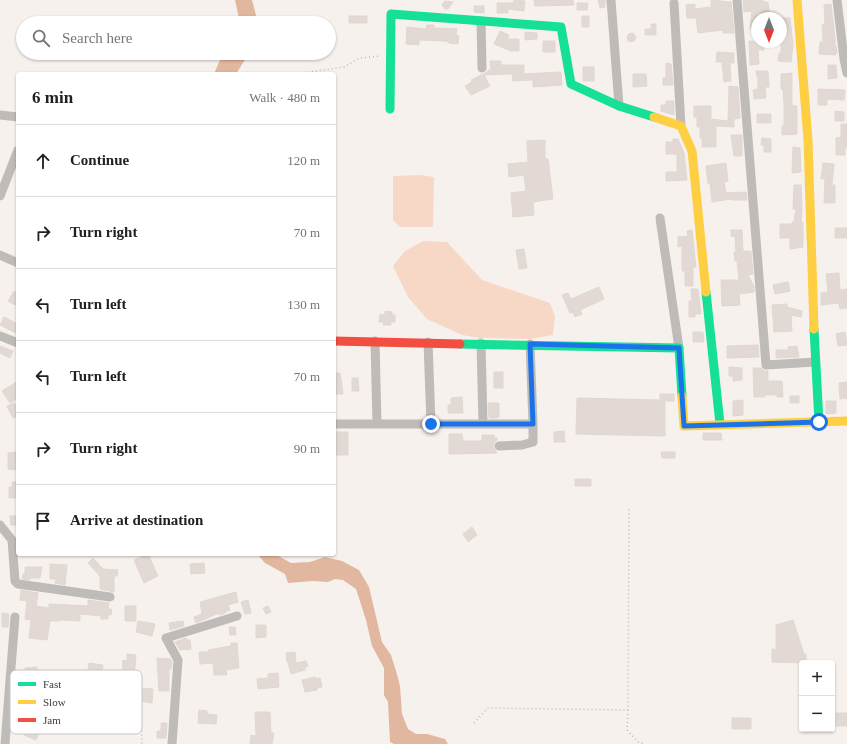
<!DOCTYPE html>
<html lang="en">
<head>
<meta charset="utf-8">
<style>
  body { margin:0; font-family:"Times New Roman",serif; background:#f2f2f2; color:#202124 }
  .controls { position:absolute; right:12px; bottom:12px; display:grid; overflow:hidden; border-radius:4px; box-shadow:0 1px 3px #0004 }
  .controls button { width:36px; height:36px; display:grid; place-items:center; padding:0; border:0; border-bottom:1px solid #e0e0e0; background:#fff; color:#202124; font:20px sans-serif }
  .compass { position:absolute; left:751px; top:12px; width:36px; height:36px; border-radius:50%; background:#fff; box-shadow:0 1px 3px #0004; rotate:180deg }
  .stop { position:absolute; width:12px; height:12px; margin:-9px; border:3px solid #1a73e8; border-radius:50%; background:#fff }
  .stop.end { background:#1a73e8; border-color:#fff; box-shadow:0 1px 4px #0008 }
  .list { margin:0; padding:0; list-style:none }
  h2 { display:flex; justify-content:space-between; align-items:center; height:52px; margin:0; padding:0 16px; font-size:17px }
  h2 small { font-size:13px; font-weight:400; color:#757577 }
  .list li { display:grid; grid-template-columns:26px 1fr auto; gap:12px; align-items:center; box-sizing:border-box; height:72px; padding:0 16px; border-top:1px solid #e0e0e0 }
  .list b { display:block; font-size:15px; white-space:nowrap }
  .list em { font-size:13px; font-style:normal; color:#757577 }
  .icon { flex:none; width:22px; height:22px; fill:none; stroke:currentColor; stroke-width:2; stroke-linecap:round; stroke-linejoin:round }
  .map { position:relative; flex:none; width:847px; height:744px; overflow:hidden }
  .search { position:absolute; background:#fff; box-shadow:0 1px 3px #0004; left:16px; top:16px; width:320px; height:44px; display:flex; align-items:center; gap:10px; box-sizing:border-box; padding:0 14px; border-radius:22px; color:#757577; font-size:15px }
  .panel { position:absolute; background:#fff; box-shadow:0 1px 3px #0004; left:16px; top:72px; width:320px; height:484px; border-radius:4px }
  .map>svg:first-child { display:block }
  .green { fill:#f7d8c6 }
  .water { fill:#e2b79f }
  .building { fill:#e3d9d4; stroke:#dfd7d2 }
  .lines { fill:none; stroke-linecap:round; stroke-linejoin:round }
  .path { stroke:#bab6b4; stroke-width:1.5; stroke-dasharray:1 3; stroke-linecap:butt }
  .street { stroke:#bfbbb8; stroke-width:9 }
  .fast { stroke:#16e098; stroke-width:9 }
  .slow { stroke:#ffcf43; stroke-width:9 }
  .jam { stroke:#f24e42; stroke-width:9 }
  .route { stroke:#1a73e8; stroke-width:5 }
  .key { fill:#fff; stroke:#c7c4c2; stroke-width:1 }
  .key-label { font-size:11px; fill:#443934 }
</style>
</head>
<body>
<div class="map">
<svg width="847" height="744" viewBox="0 0 847 744">
  <rect width="100%" height="100%" fill="#f7f1ee"/>
  <!-- green -->
  <path class="green" d="M420 175 434 177 433 227H400L393 220V176Z
    M423 241 447 242 482 280 550 303 555 316 553 335 530 339 480 338 462 335 427 319 408 297 393 266 405 251Z"/>
  <!-- water -->
  <path class="water" d="M235 0H252L258 23H240Z
    M225 53H249L236 74H214L219 62Z
    M257 554H275L291 563 310 562 325 557 342 561 359 570 369 587 382 642 391 655 396 671 400 686 402 714 408 729 416 734H427L445 739 448 744H394L390 742 388 702 384 695V668L372 646 366 620 356 589 343 580 335 579 328 582 313 581 288 583 285 574 265 563Z"/>
  <!-- building -->
  <path class="building" d="M514 0 525 1 524 11 508 9V13H497V3H513Z
    M534 0H573L574 5 535 6Z
    M598 0H605V7L600 8Z
    M711 0 731 2 734 33H723V30L698 33 696 18H687L686 5 695 4V9L711 7Z
    M743 0H763V2H768L769 12 757 13V29L750 28 752 11 744 12Z
    M445 1 453 2 448 9H445L442 5Z
    M577 3H588L587 10H577Z
    M831 4 835 37V46H836L837 53H836V55L819 54 820 42H823L822 25 825 24 824 5Z
    M474 6H484V13L474 12Z
    M349 16H367V23H349Z
    M582 16H589V27H582Z
    M781 18H790L793 45 791 62 778 61 779 53H781Z
    M651 24H656V35H645V29H651Z
    M427 25H434V28L457 29 456 35 459 36 458 44 449 43V42L444 41 419 40V45L406 44 407 27 426 29Z
    M500 31 509 35 507 39H519V51H511L494 44Z
    M525 32 537 33V39L525 40Z
    M633 33 636 37 635 40 632 42 628 41 627 37 629 34Z
    M543 41H555V52H543Z
    M749 41 764 42V50H758L759 64 750 65Z
    M717 52 734 53V63H730L731 81 724 82 722 62H716Z
    M490 61H501V65H524V74L561 72 562 85 533 87V80L513 81 512 74 484 75 490 86 471 95 465 86 472 82 471 80 485 73 491 69Z
    M666 63 671 64 673 85H663V78H666Z
    M828 65H836L837 78 828 79Z
    M583 67H594V81H583Z
    M756 71H768L769 87H765L766 98 754 99 753 90 758 89V77H757Z
    M792 73V105L797 106V134L782 135V126H784V104L783 89H781V74Z
    M633 74H646L647 86 633 87Z
    M729 86 738 87 740 118 734 119V127L716 126V147H702V138H700V127H697V117H694V106H711V119L728 121Z
    M818 89 845 90 844 100 827 99V105H818Z
    M666 101H674V115L661 111V105H666Z
    M835 111 844 112V121H835Z
    M757 114H771V123H757Z
    M841 124H847V148H845V155H836V138L841 137Z
    M731 135H742V156H734Z
    M762 138 771 139V152H764V145H761Z
    M673 139H678L684 153 687 180 666 181V172H677V154H666V142H673Z
    M545 140V159H548L553 199 533 202 534 215 513 217 511 193 526 191 524 175 509 177 508 164 528 162 527 141Z
    M793 147 800 148 801 172 792 173Z
    M726 163 728 181 724 182 726 193 746 192 747 200H731V199L712 202 710 183 708 184 706 166Z
    M823 163 834 164 832 185H835V203H824L825 179H821Z
    M794 185H801L802 211 801 222H803V247L790 249V238H780V224H792V222H794L796 209H793Z
    M835 228H847V238H835Z
    M692 230 696 267H693V286H685V271H682V246L678 247V237L688 236 687 231Z
    M731 230H742L743 251H751L753 274 748 275 754 286V292L739 294 740 305 722 306 721 280H739L737 261H735L734 252H736L735 237 731 236Z
    M524 249 527 268 519 269 516 250Z
    M839 273 840 290 847 289V308L840 309 839 303 821 305V293L828 292 826 274Z
    M788 282 790 291 775 294 773 285Z
    M599 287 604 299 580 310 582 314 575 317 573 312 570 313 562 295 568 293 571 299Z
    M691 289H698L701 314H695V317H689V301H692Z
    M14 291 18 294V304L16 303 15 305 8 301Z
    M787 304V307L802 311 801 317 791 315 792 331 774 332 772 305Z
    M385 311 392 312V315H395V322H391V325H383L384 322H379L380 314 385 315Z
    M4 317 18 324V334L0 325Z
    M693 332H703L704 342H693Z
    M845 332 847 345 838 346 836 334Z
    M758 345 759 357 727 358V346Z
    M0 346 13 351 10 358 0 353Z
    M797 346 799 357 776 358V350H788V347Z
    M729 367 742 368V380L733 381V376H729Z
    M753 368H761L764 371H768V381H782L783 397H777V395H765V397H754Z
    M494 372H503V388H494Z
    M335 373H340L343 394H336Z
    M352 378H358L359 391H352Z
    M18 381V398L10 403 2 391Z
    M847 382V398L840 399 839 383Z
    M660 394H674V401H665V436L576 434 577 398 660 400Z
    M790 396H799V403H790Z
    M462 397 463 413H448V405H451V398Z
    M743 400V415L733 416V401Z
    M826 401H836V413L826 414Z
    M14 403 18 410V416L13 418 7 406Z
    M488 403H499V417H497V418H489Z
    M564 431 565 442H554V432Z
    M334 432H348V455H334Z
    M703 433H721L722 440H703Z
    M449 434H462L463 441H482V435H494V438H497V440L494 443 493 447 497 453 449 454Z
    M18 452V470L8 469V453Z
    M661 452H675V458H662Z
    M575 479H591V486H575Z
    M12 482H18V498H9V487H12Z
    M10 516H18V525H11Z
    M472 527 477 535 468 542 463 534Z
    M148 554 158 576 144 583 134 560Z
    M93 558 103 569 118 570 117 576H114V592L100 589V576L88 563Z
    M204 563 205 573 191 574 190 564Z
    M50 564 67 565 65 585 55 583 56 579H50Z
    M25 567H42L40 578H30V580L22 579 23 574H25Z
    M21 590 38 593 36 606 49 608V604L88 606V600L109 603 108 609H112L111 615H108V619H101V616L80 614V621L60 620V621H50L47 640 29 638 31 620 25 619 27 601 20 600Z
    M236 592 238 602 228 605 230 610 225 612V613L220 615 219 613 196 623 194 617 202 614 200 602Z
    M248 600 251 613 245 614 241 602Z
    M125 606H136V621H125Z
    M268 606 271 612 266 614 263 608Z
    M2 613 9 614 8 627H2Z
    M793 620 804 654H806V663L772 662V649L776 650V625Z
    M138 621 155 624 152 636 136 632Z
    M183 621 184 626 170 630 169 623Z
    M256 625H266V637L256 638Z
    M229 627H235L236 635H230Z
    M186 638 187 640H190L191 649 180 650 175 642Z
    M231 643H237L239 668 226 670 227 675H214L213 663 200 664 199 652H208V650L231 646Z
    M295 652 296 663 306 661 308 666 305 667V670L291 674 288 662H287L286 653Z
    M127 654 136 655 134 677H126V673H122L123 660 127 661Z
    M157 658 170 659 172 661 171 669 169 668V691H159Z
    M89 663 103 665 99 686 86 683Z
    M37 667 38 683 26 684 25 668Z
    M278 673 279 687 258 689 257 679 268 678V674Z
    M315 677 316 679 320 678 322 687 317 688V690L305 692 302 680Z
    M142 688 153 689 152 703 141 701Z
    M199 710 207 711V714L217 715 216 724 198 723Z
    M255 712H270L271 733H274L272 744H250L251 735 256 736Z
    M836 713H847V726H836Z
    M31 716 44 721 36 740 24 735 26 731 19 728 23 719 29 722Z
    M732 718H751V729H732Z
    M161 723H167L166 738H157V731H161Z"/>
  <g class="lines">
    <!-- path -->
    <path class="path" d="M296 74 344 67 360 58 380 56
      M104 698 141 704 142 744
      M628 710 627 730 638 742 645 744
      M98 715 141 721
      M474 723 488 708 628 710 629 509"/>
    <!-- street -->
    <path class="street" d="M611 0 619 106
      M737 0 766 365 815 362
      M837 0 844 59 847 73
      M674 3 681 126
      M481 21 482 68
      M0 115 18 117
      M0 196 18 150
      M660 218 679 348
      M0 255 18 263
      M0 336 18 343
      M375 341 377 424
      M428 342 431 424
      M334 424H483L481 343
      M483 424H533L530 344
      M499 446 522 445 533 442V424
      M0 525 12 540 15 581 18 584 110 597
      M5 744 15 617
      M172 744 178 660 166 638 237 616"/>
    <!-- fast -->
    <path class="fast" d="M390 109 391 14 561 27 571 84 619 106 654 117
      M706 292 720 424
      M814 329 819 422
      M460 344 679 348 682 396"/>
    <!-- slow -->
    <path class="slow" d="M797 0 808 140 814 329
      M654 117 681 126 692 151 706 292
      M682 396 684 426 847 421"/>
    <!-- jam -->
    <path class="jam" d="M334 341 460 344"/>
  </g>
  <g class="lines">
    <!-- route -->
    <path class="route" d="M431 424H533L530 344 679 348 684 426 819 422"/>
  </g>
  <!-- legend -->
  <rect x="10" y="670" width="132" height="64" rx="6" class="key"/>
  <rect x="18" y="682" width="18" height="4" fill="#16e098"/>
  <rect x="18" y="700" width="18" height="4" fill="#ffcf43"/>
  <rect x="18" y="718" width="18" height="4" fill="#f24e42"/>
  <g class="key-label">
    <text x="43" y="688">Fast</text>
    <text x="43" y="706">Slow</text>
    <text x="43" y="724">Jam</text>
  </g>
</svg>
<div class="controls">
<button>+</button>
<button>−</button>
</div>
<svg class="compass" viewBox="-18 -18 36 36"><path d="M0-13l5 13h-10z" fill="#e53935"/><path d="M0 13l5-13h-10z" fill="#757577"/></svg>
<div class="stop" style="left:819px;top:422px"></div>
<div class="stop end" style="left:431px;top:424px"></div>
<div class="search"><svg class="icon" aria-label="search" viewBox="0 0 24 24"><circle cx="10" cy="10" r="6"/><path d="M15 15l6 6"/></svg>Search here</div>
<section class="panel">
<h2>6 min<small>Walk · 480 m</small></h2>
<ul class="list">
<li><svg class="icon" aria-label="ahead" viewBox="0 0 24 24"><path d="M12 20V5M6 11l6-6 6 6"/></svg><div><b>Continue</b></div><em>120 m</em></li>
<li><svg class="icon" aria-label="right" viewBox="0 0 24 24"><path d="M7 20v-9h11M14 6l5 5-5 5"/></svg><div><b>Turn right</b></div><em>70 m</em></li>
<li><svg class="icon" aria-label="left" viewBox="0 0 24 24"><path d="M17 20v-9H6M10 6l-5 5 5 5"/></svg><div><b>Turn left</b></div><em>130 m</em></li>
<li><svg class="icon" aria-label="left" viewBox="0 0 24 24"><path d="M17 20v-9H6M10 6l-5 5 5 5"/></svg><div><b>Turn left</b></div><em>70 m</em></li>
<li><svg class="icon" aria-label="right" viewBox="0 0 24 24"><path d="M7 20v-9h11M14 6l5 5-5 5"/></svg><div><b>Turn right</b></div><em>90 m</em></li>
<li><svg class="icon" aria-label="arrive" viewBox="0 0 24 24"><path d="M6 21V4h12l-3 4 3 4H6"/></svg><div><b>Arrive at destination</b></div></li>
</ul>
</section>
</div>
</body>
</html>
